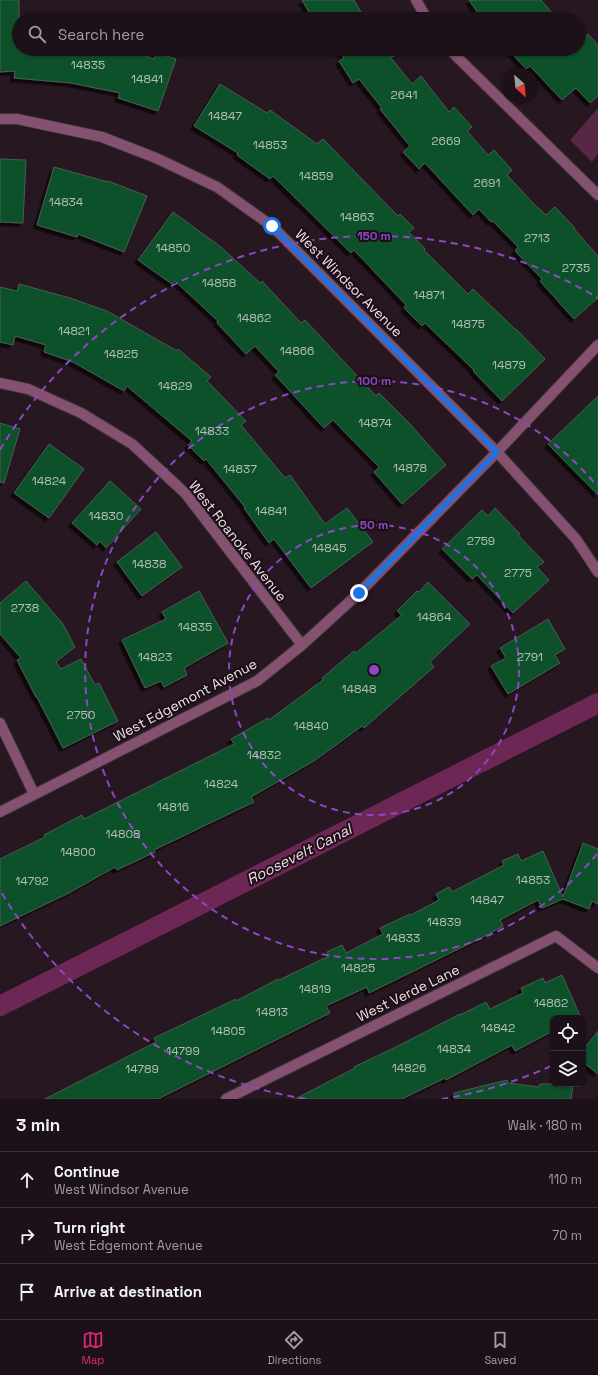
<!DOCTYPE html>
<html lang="en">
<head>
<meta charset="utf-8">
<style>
  body { margin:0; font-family:"Space Grotesk",sans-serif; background:#291f25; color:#f1f3f6 }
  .controls { position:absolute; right:12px; bottom:12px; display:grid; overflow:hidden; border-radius:8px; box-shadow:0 1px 3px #0004 }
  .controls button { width:36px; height:36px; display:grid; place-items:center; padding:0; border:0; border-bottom:1px solid #3a3137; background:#1c1118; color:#f1f3f6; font:20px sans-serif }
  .compass { position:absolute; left:502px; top:68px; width:36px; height:36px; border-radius:50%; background:#1c1118; box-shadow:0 1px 3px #0004; rotate:153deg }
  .stop { position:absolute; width:12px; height:12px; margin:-9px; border:3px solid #1a73e8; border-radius:50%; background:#fff }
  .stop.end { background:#1a73e8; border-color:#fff; box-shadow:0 1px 4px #0008 }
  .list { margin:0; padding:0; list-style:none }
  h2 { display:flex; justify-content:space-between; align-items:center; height:52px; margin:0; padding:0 16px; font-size:17px }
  h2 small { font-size:13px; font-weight:400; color:#a09da2 }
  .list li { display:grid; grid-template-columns:26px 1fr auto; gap:12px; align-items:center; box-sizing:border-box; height:56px; padding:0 16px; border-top:1px solid #3a3137 }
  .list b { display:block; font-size:15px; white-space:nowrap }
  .list p { margin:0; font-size:13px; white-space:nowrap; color:#a09da2 }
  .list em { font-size:13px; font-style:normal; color:#a09da2 }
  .icon { flex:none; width:22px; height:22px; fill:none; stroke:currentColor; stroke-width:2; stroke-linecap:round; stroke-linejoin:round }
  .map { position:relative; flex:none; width:598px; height:1099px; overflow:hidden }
  .search { position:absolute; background:#1c1118; box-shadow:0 1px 3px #0004; left:12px; right:12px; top:12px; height:44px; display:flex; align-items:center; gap:10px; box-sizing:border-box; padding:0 14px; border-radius:22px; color:#a09da2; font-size:15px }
  .sheet { height:220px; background:#1c1118 }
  nav { display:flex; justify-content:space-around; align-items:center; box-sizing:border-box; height:56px; border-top:1px solid #3a3137; background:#1c1118; font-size:11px; color:#a09da2 }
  nav a { display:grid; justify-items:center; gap:2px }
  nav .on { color:#db2777 }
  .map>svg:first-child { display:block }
  .green { fill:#562845 }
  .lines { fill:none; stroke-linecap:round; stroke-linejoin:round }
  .canal { stroke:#6d2755; stroke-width:20 }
  .building { fill:#08512b; stroke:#4c5d51; filter:url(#shadow) }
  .minor-casing { stroke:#42333c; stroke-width:12 }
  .minor { stroke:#845270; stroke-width:10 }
  .route { stroke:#1a73e8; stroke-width:5 }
  .ring { fill:none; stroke:#8c47c5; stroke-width:2; stroke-dasharray:7 5 }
  .labels { text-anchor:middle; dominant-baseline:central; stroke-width:4; stroke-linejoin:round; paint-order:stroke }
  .number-label { font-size:12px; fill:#b4beb9 }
  .street-label { font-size:14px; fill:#ede2e8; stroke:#1c0e17 }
  .water-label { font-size:15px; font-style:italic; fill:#f1dbe8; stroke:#1c0e17 }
  .centre { fill:#8c47c5; stroke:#1c0e17; stroke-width:2 }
  .ring-label { font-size:12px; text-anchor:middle; font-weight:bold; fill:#8c47c5; stroke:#1c0e17; stroke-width:4; stroke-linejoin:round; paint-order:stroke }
</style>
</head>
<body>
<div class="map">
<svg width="598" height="1099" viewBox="0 0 598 1099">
  <defs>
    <filter id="shadow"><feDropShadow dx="-3.5" dy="3.5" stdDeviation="0" flood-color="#0009"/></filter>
  </defs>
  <rect width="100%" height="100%" fill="#261720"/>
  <!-- green -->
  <path class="green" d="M598 108V154L592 162 570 140Z"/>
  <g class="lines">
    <!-- canal -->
    <path class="canal" d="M0 1006 598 703"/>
  </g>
  <!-- building -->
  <path class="building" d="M0 0H19V49H124L154 59 157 53 176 59 158 111 118 98 120 93 71 83 14 78 15 71 0 72Z
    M302 0H354L365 19H313Z
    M469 0H541L557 19H482Z
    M588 34 598 45V96L590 103 576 88 562 100 530 66 526 69 508 49H579V43Z
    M338 49H406L391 58 412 84 421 76 449 112 454 107 472 127 467 131 488 155 494 150 512 170 507 175 533 203 546 215 555 207 575 228 574 229 598 256V298L574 319 540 281 542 279 515 251 518 247 493 221 491 222 479 209 473 215 425 163 419 169 403 152 410 146 380 109 382 108 359 79 353 83 339 61 344 58Z
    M220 84 267 113 270 110 317 144 323 139 398 216 400 214 414 228 409 232 425 249 424 250 468 294 473 289 516 330V329L545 359 502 401 473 371 474 370 425 323 422 326 404 308 406 305 354 250 351 253 273 176 270 179 237 155 238 153 194 126Z
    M0 159 26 160 23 223 0 222Z
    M54 167 108 182V181L147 196 124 252 78 234 77 237 37 225Z
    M173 212 221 247 260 283 262 281 301 323 305 320 376 396 379 393 410 424 446 465 402 504 374 472 379 467 333 420 324 428 275 375 279 372 255 346 246 354 217 323 218 321 175 281 172 284 138 260Z
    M19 284 70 298 107 311 177 351 178 349 211 377 207 381 246 421 241 425 285 478 290 475 325 524 347 508 373 542 311 588 274 539 269 543 244 508 245 507 206 459 204 461 188 445 192 441 127 386 124 391 73 362 44 352 46 345 15 336 13 345 0 342V287L17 291Z
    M598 396V495L548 444Z
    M0 423 20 429 4 483 0 482Z
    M49 444 84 469 49 518 14 493Z
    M110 481 141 509 106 548 100 541 97 545 72 523Z
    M495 508 520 534 518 535 544 562 537 567 549 580 513 613 477 575 472 579 442 549 482 510 488 516Z
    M156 532 182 567 142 596 117 562Z
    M26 581 63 624 75 647 56 662 61 669 81 659 95 685 99 683 118 721 63 748 37 697H36L17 660 21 658 0 634V603Z
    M428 582 470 624 430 662 434 667 364 728 362 726 314 761 251 797 254 802 154 850 155 852 117 870 115 867 69 893 0 926V859L45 837 44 835 82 815 84 819 234 744 231 739 268 718 269 720 323 680 322 678 354 651 356 653 402 615 397 611 417 591 419 592Z
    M199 591 228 643 184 668 187 675 164 687 161 681 145 688 122 640 166 619 162 612Z
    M548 619 565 649 555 655 560 663 508 694 491 666 506 658 500 648Z
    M583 843 598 849V904L592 901 589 909 563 899 542 908 538 900 500 920 503 926 483 937 369 993 367 987 326 1006 330 1013 158 1099H45L156 1042 154 1038 236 999V1001L278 979 279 980 329 956 327 952 342 945 346 953 383 934 380 928 410 914 411 915 439 900 436 894 449 887 452 892 504 865 502 861 518 854 521 861 543 851 563 897Z
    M562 975 581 1018H553V1031L515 1051 512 1045 446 1080 445 1078 402 1099H295L355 1068 354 1067 400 1045 460 1014V1015L486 1002 490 1009 523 993 521 988 543 978 545 983Z
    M598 1031V1074L583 1062V1050Z
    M507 1080 508 1083 539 1087 540 1084H573L571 1099H455L454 1093Z"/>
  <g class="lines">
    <!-- minor casing -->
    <g class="minor-casing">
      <path id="minor" d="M416 0 427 19
        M450 49 457 57 598 195
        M0 119H17L102 137 156 158 217 187 272 226 497 452 576 539 598 572
        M0 383 28 389 81 413 132 444 185 493 302 645
        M0 723 34 794
        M0 812 257 681 302 645 359 593 497 452 598 345
        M226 1099 556 936 598 968"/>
    </g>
    <!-- minor -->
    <use href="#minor" class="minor"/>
  </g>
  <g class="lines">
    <!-- route -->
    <path class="route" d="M272 226 497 452 359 593"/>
  </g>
  <!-- distance rings -->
  <g class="ring">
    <circle cx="374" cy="670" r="145"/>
    <path d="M597 854A289 289 0 1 1 597 486"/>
    <path d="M551 1066A434 434 0 0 1 442 1099M306 1099A434 434 0 0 1 0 890M0 450A434 434 0 0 1 598 298"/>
  </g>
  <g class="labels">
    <!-- number labels -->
    <g class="number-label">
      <text x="88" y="65">14835</text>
      <text x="147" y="79">14841</text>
      <text x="404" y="95">2641</text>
      <text x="225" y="116">14847</text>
      <text x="446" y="141">2669</text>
      <text x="270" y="145">14853</text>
      <text x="316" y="176">14859</text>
      <text x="487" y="183">2691</text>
      <text x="66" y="202">14834</text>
      <text x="357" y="217">14863</text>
      <text x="537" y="238">2713</text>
      <text x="173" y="248">14850</text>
      <text x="576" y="268">2735</text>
      <text x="219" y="283">14858</text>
      <text x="429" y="295">14871</text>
      <text x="254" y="318">14862</text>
      <text x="468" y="324">14875</text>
      <text x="74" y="331">14821</text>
      <text x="297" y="351">14866</text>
      <text x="121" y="354">14825</text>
      <text x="509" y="365">14879</text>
      <text x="175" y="386">14829</text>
      <text x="375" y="423">14874</text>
      <text x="212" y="431">14833</text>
      <text x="410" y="468">14878</text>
      <text x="240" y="469">14837</text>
      <text x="49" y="481">14824</text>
      <text x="271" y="511">14841</text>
      <text x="106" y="516">14830</text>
      <text x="481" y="541">2759</text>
      <text x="329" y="548">14845</text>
      <text x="149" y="564">14838</text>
      <text x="518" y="573">2775</text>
      <text x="25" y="608">2738</text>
      <text x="434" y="617">14864</text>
      <text x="195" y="627">14835</text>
      <text x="155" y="657">14823</text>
      <text x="530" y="657">2791</text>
      <text x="359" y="689">14848</text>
      <text x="81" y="715">2750</text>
      <text x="311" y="726">14840</text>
      <text x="264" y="755">14832</text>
      <text x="221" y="784">14824</text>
      <text x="173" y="807">14816</text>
      <text x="123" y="834">14808</text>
      <text x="78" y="852">14800</text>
      <text x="533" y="880">14853</text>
      <text x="32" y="881">14792</text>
      <text x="487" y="900">14847</text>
      <text x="444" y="922">14839</text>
      <text x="403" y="938">14833</text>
      <text x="358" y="968">14825</text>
      <text x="315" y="989">14819</text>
      <text x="551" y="1003">14862</text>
      <text x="272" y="1012">14813</text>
      <text x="498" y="1028">14842</text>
      <text x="228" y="1031">14805</text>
      <text x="454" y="1049">14834</text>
      <text x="183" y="1051">14799</text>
      <text x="409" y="1068">14826</text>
      <text x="142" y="1069">14789</text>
    </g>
    <!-- street labels -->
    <g class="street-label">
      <text transform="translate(349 283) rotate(45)">West Windsor Avenue</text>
      <text transform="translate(238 541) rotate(52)">West Roanoke Avenue</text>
      <text transform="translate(185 700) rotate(-28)">West Edgemont Avenue</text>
      <text transform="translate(408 993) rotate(-26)">West Verde Lane</text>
    </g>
    <!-- water labels -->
    <g class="water-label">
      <text transform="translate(299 854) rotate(-27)">Roosevelt Canal</text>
    </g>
  </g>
  <circle cx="374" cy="670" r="6" class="centre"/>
  <g class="ring-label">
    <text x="374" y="240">150 m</text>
    <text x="374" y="385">100 m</text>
    <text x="374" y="529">50 m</text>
  </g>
</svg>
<div class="controls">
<button><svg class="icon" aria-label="locate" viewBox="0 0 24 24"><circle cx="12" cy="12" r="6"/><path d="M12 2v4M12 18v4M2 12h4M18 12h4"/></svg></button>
<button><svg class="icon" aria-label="layers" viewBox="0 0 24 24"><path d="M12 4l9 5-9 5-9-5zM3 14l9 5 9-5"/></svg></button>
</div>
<svg class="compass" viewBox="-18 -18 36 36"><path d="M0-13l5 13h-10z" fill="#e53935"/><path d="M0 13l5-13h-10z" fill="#a09da2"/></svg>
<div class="stop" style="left:272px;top:226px"></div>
<div class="stop end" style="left:359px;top:593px"></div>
<div class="search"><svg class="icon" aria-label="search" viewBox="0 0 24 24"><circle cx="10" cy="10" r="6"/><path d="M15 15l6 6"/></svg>Search here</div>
</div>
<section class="sheet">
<h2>3 min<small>Walk · 180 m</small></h2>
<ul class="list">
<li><svg class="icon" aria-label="ahead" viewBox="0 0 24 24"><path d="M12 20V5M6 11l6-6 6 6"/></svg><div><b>Continue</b><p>West Windsor Avenue</p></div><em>110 m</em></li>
<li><svg class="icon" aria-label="right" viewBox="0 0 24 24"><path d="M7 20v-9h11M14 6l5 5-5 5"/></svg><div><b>Turn right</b><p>West Edgemont Avenue</p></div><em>70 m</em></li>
<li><svg class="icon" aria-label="arrive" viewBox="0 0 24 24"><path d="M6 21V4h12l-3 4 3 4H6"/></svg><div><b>Arrive at destination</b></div></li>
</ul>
</section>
<nav>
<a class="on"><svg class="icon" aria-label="map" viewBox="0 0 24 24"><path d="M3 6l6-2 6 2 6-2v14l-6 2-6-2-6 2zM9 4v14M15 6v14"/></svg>Map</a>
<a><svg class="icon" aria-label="directions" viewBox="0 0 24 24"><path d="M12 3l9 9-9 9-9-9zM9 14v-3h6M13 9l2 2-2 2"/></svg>Directions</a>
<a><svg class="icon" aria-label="saved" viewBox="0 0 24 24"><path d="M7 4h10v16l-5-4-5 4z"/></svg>Saved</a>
</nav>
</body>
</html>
